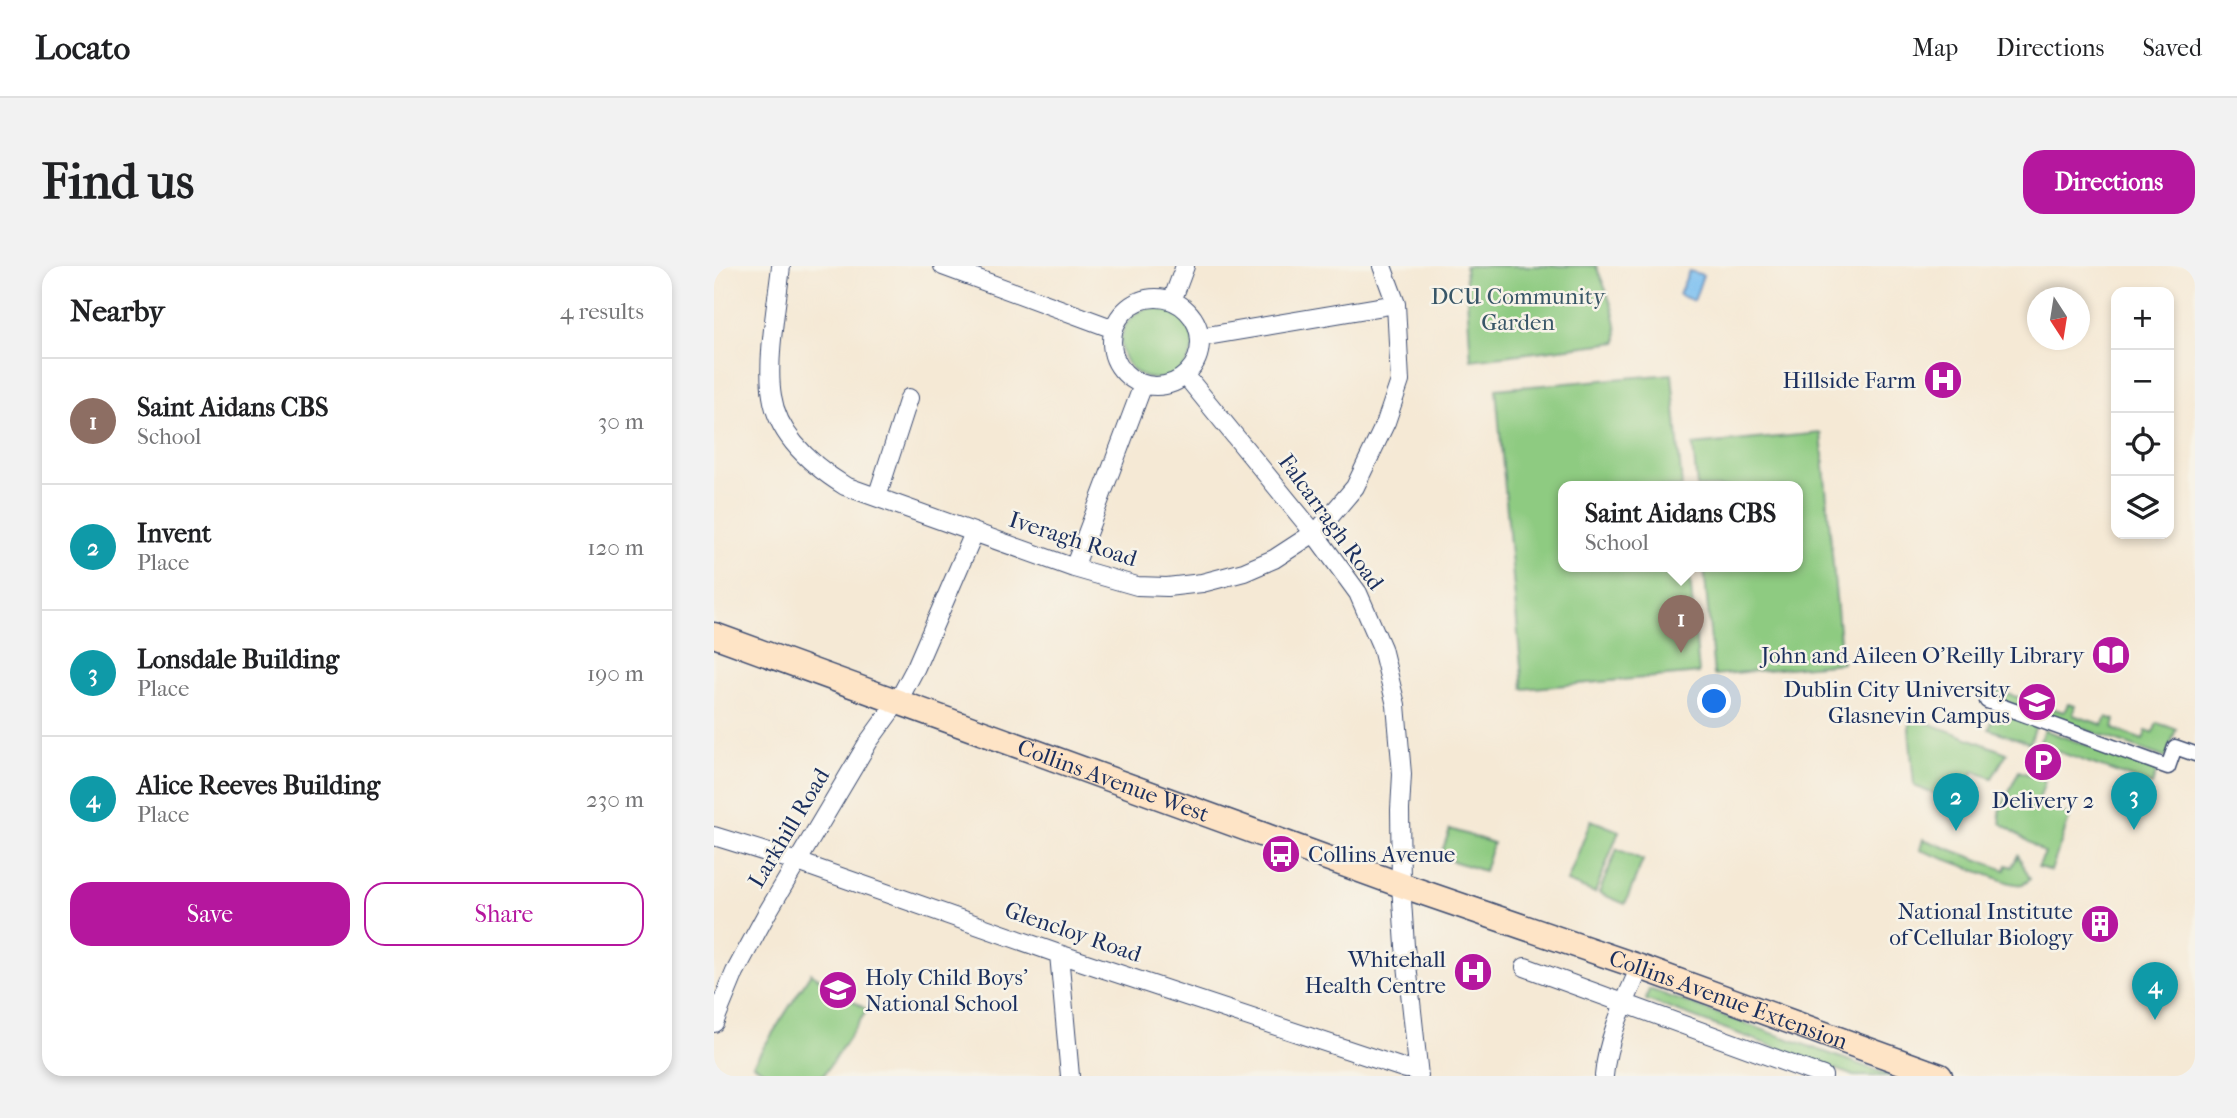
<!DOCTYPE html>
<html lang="en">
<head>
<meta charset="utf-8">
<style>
  body { margin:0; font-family:"IM FELL French Canon",serif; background:#f2f2f2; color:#202124 }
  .controls { position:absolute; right:21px; top:21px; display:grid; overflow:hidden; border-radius:14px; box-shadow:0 4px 10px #0003 }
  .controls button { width:63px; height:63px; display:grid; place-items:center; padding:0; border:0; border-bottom:2px solid #e0e0e0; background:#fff; color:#202124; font:35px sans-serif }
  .compass { position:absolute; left:1313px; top:21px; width:63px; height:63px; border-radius:50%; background:#fff; box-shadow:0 4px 10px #0003; rotate:168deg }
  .you { position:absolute; left:1001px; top:436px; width:24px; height:24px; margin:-18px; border:5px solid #fff; border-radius:50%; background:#1a73e8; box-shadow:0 0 0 10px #1a73e833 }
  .badge { display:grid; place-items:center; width:46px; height:46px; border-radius:50%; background:#b5179e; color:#fff; font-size:23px; font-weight:700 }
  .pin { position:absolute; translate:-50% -58px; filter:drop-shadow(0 2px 4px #0008) }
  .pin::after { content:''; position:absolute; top:37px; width:24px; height:21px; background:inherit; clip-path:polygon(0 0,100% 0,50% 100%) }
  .popup { position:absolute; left:844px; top:215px; width:245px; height:91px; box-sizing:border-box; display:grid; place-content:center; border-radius:14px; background:#fff; filter:drop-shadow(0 2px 5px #0005); font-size:23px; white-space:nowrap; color:#757577 }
  .popup b { font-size:26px; color:#202124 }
  .popup::after { content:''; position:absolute; left:50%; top:100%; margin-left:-14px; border:14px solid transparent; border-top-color:#fff }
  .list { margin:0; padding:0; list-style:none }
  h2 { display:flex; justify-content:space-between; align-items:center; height:91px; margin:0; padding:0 28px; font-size:30px }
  h2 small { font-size:23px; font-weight:400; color:#757577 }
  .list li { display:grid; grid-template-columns:46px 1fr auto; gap:21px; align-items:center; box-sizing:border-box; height:126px; padding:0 28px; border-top:2px solid #e0e0e0 }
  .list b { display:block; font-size:26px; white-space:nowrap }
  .list p { margin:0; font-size:23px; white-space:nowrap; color:#757577 }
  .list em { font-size:23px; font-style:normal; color:#757577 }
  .actions { display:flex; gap:14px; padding:21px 28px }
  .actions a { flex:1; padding:16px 0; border:2px solid #b5179e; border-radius:21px; text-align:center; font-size:24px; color:#b5179e }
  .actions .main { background:#b5179e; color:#fff }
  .icon { flex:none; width:38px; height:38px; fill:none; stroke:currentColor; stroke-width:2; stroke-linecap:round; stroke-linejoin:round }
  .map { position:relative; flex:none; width:1481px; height:810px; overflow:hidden; border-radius:21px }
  header { display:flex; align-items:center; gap:42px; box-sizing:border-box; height:98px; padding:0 35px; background:#fff; border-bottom:2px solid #e0e0e0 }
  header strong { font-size:33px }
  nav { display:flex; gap:38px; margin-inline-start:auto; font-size:24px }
  .intro { display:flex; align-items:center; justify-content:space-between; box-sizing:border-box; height:168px; padding:0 42px }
  h1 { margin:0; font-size:49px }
  .button { padding:18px 32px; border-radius:21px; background:#b5179e; color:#fff; font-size:24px; font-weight:700 }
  main { display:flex; gap:42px; padding:0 42px }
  aside { flex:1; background:#fff; border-radius:21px; box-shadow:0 4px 10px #0003 }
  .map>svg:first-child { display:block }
  .green { fill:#8ecb81; stroke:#547d70; stroke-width:2 }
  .water { fill:#7abff1; stroke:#4a77a8; stroke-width:2 }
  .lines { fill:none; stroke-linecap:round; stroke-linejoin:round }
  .pedestrian-casing { stroke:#3c4b70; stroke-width:17 }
  .minor-casing { stroke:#3c4b70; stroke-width:20 }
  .secondary-casing { stroke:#3c4b70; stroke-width:27 }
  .pedestrian { stroke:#fff; stroke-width:14 }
  .minor { stroke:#fff; stroke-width:18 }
  .secondary { stroke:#fee4c6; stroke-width:24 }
  .labels { text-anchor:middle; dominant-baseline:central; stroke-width:5; stroke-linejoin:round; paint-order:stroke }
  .park-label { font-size:23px; fill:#385667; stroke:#f7f3e8 }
  .poi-label { font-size:23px; fill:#1b2f5e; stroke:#f7f3e8; text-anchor:end }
  .street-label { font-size:23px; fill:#1b2f5e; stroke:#f7f3e8 }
</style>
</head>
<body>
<header>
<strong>Locato</strong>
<nav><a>Map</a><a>Directions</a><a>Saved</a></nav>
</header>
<div class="intro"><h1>Find us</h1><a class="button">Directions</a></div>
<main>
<aside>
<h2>Nearby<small>4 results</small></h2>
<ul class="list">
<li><span class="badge" style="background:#8d6e63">1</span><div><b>Saint Aidans CBS</b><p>School</p></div><em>30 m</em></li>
<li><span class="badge" style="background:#0f9aa8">2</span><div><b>Invent</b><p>Place</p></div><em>120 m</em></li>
<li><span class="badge" style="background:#0f9aa8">3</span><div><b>Lonsdale Building</b><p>Place</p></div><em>190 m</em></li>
<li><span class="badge" style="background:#0f9aa8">4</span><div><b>Alice Reeves Building</b><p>Place</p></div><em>230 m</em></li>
</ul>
<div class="actions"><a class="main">Save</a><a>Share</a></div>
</aside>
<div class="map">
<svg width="1481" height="810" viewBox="0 0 1481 810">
  <rect width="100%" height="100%" fill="#f7f3e8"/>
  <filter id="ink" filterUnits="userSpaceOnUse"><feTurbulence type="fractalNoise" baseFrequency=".0143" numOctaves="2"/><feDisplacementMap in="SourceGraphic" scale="14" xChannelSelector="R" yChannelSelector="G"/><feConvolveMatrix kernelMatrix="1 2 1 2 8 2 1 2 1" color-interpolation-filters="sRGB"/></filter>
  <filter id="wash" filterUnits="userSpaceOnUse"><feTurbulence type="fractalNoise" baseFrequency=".00686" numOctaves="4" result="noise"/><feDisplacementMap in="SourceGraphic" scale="28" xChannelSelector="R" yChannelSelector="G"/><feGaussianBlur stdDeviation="1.57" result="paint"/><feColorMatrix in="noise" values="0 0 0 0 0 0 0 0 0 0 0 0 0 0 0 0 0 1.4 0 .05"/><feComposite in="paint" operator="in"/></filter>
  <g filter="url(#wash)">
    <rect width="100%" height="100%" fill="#f5e9d5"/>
    <!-- green -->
    <path class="green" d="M751 0H882C892 24 904 49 903 76L757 94Z
      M407 77a36 36 0 1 1 72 0a36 36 0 1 1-72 0Z
      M958 108 968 221H850V301H975L985 407 809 423 782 123Z
      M1107 167 1128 397 1000 409 990 301H1084V221H983L979 179Z
      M1284 425 1350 446 1354 438 1361 440 1359 449 1389 459 1393 451 1401 454 1399 463 1429 474 1432 465 1439 467 1443 457 1462 463 1452 492 1281 432Z
      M1281 445 1322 459 1316 477 1275 463Z
      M1200 453H1204L1293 487 1278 512 1259 505 1247 538 1200 520 1195 462 1197 456Z
      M1330 464 1443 504 1438 519 1325 479Z
      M1305 505 1331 515 1324 537 1356 550 1337 605 1324 601 1331 587 1287 557 1285 546Z
      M877 554 905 565 881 627 853 616Z
      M736 563 779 577 770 605 726 591Z
      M1209 573 1291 604 1293 599 1298 601 1304 589 1316 613C1309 620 1305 619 1296 617L1206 584Z
      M903 583 929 594 911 638 885 627Z
      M97 707 153 744 109 810H58L39 798Z
      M935 723 1178 810H1140L932 734Z"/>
    <!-- water -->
    <path class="water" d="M975 5 989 9 980 35 965 29Z"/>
  </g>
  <g filter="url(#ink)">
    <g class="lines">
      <!-- pedestrian casing -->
      <g class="pedestrian-casing">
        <path id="pedestrian" d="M1273 435 1454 501 1461 481 1481 488"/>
      </g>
      <!-- minor casing -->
      <g class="minor-casing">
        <path id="minor" d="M67 0C63 37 52 94 58 130 64 171 99 200 131 220L360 302 423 320 453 321 488 317 530 306 560 293 600 267 607 261 641 221 672 156 686 115 682 38 668 0
          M229 0 400 63
          M398 76a44 44 0 1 1 88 0a44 44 0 1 1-88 0Z
          M458 35 471 0
          M487 71 682 38
          M472 110 600 267 644 327 668 382 682 439 688 508 686 544 687 619 691 680 705 810
          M163 231 195 132
          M360 302 429 119
          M0 570 84 596 345 688 692 803H704
          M345 688 356 810
          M811 701 1109 810
          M0 757 21 706 53 647 155 475 184 435 202 401 260 267
          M890 810C893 773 911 735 926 701"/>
      </g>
      <!-- secondary casing -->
      <g class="secondary-casing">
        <g id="secondary">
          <path id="s1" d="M0 369 687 619 926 701 1226 810"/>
        </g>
      </g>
      <!-- pedestrian -->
      <use href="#pedestrian" class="pedestrian"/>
      <!-- minor -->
      <use href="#minor" class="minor"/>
      <!-- secondary -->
      <use href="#secondary" class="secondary"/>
    </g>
  </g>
  <!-- icons -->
  <defs>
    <g id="hospital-disc" transform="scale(2.0125)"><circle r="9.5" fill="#b5179e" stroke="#f7f3e8"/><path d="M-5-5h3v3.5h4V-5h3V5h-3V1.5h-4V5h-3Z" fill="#fff"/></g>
    <g id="library-disc" transform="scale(2.0125)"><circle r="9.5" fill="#b5179e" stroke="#f7f3e8"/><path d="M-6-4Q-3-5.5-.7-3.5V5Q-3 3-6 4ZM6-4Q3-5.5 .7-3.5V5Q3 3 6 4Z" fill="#fff"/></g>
    <g id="university-disc" transform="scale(2.0125)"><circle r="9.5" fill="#b5179e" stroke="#f7f3e8"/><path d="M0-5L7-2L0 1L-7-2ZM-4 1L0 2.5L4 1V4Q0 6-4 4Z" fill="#fff"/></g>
    <g id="parking-disc" transform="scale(2.0125)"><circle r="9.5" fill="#b5179e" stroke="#f7f3e8"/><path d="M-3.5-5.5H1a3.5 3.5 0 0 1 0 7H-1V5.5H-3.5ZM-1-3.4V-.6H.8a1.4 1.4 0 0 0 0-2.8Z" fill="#fff"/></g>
    <g id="bus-disc" transform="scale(2.0125)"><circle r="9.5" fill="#b5179e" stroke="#f7f3e8"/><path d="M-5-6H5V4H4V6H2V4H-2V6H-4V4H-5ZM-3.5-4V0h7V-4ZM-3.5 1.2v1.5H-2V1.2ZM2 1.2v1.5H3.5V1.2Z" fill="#fff"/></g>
    <g id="building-disc" transform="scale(2.0125)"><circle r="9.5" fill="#b5179e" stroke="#f7f3e8"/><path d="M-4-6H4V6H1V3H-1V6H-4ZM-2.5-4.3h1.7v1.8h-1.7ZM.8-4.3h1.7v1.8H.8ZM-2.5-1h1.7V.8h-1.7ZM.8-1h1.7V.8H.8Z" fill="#fff"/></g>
    <g id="school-disc" transform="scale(2.0125)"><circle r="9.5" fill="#b5179e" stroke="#f7f3e8"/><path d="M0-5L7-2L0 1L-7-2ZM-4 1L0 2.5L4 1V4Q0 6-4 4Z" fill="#fff"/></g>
  </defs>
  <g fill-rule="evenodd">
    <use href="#hospital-disc" x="1229" y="114"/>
    <use href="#library-disc" x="1397" y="389"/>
    <use href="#university-disc" x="1323" y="436"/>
    <use href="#parking-disc" x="1329" y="496"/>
    <use href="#bus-disc" x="567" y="588"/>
    <use href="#building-disc" x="1386" y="658"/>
    <use href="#hospital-disc" x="759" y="706"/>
    <use href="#school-disc" x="124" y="724"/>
  </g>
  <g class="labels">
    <!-- park labels -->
    <g class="park-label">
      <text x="804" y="30">DCU Community<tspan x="804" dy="26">Garden</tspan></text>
    </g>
    <!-- poi labels -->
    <g class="poi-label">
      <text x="1202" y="114">Hillside Farm</text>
      <text x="1370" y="389">John and Aileen O'Reilly Library</text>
      <text x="1296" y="423">Dublin City University<tspan x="1296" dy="26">Glasnevin Campus</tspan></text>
      <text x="1329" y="534" text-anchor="middle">Delivery 2</text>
      <text x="594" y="588" text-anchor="start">Collins Avenue</text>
      <text x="1359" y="645">National Institute<tspan x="1359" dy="26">of Cellular Biology</tspan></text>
      <text x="732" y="693">Whitehall<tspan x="732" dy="26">Health Centre</tspan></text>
      <text x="151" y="711" text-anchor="start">Holy Child Boys'<tspan x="151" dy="26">National School</tspan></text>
    </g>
    <!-- street labels -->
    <g class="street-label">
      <text transform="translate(617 256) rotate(54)">Falcarragh Road</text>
      <text transform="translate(359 273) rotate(18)">Iveragh Road</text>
      <text stroke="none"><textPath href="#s1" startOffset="425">Collins Avenue West</textPath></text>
      <text transform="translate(75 562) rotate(-59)">Larkhill Road</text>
      <text transform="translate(359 666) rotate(19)">Glencloy Road</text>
      <text stroke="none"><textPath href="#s1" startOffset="1078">Collins Avenue Extension</textPath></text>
    </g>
  </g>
</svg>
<div class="controls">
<button>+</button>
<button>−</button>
<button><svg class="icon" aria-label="locate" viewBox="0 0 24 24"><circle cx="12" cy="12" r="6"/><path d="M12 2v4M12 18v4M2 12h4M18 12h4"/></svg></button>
<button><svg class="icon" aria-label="layers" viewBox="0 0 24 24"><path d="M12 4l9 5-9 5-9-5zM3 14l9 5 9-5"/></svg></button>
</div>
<svg class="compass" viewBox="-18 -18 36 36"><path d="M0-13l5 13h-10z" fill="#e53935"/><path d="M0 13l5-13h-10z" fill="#757577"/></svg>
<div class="you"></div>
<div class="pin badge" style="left:967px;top:387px;background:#8d6e63">1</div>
<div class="popup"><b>Saint Aidans CBS</b>School</div>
<div class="pin badge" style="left:1242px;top:565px;background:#0f9aa8">2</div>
<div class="pin badge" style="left:1420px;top:564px;background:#0f9aa8">3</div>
<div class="pin badge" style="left:1441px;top:754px;background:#0f9aa8">4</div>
</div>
</main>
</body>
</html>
